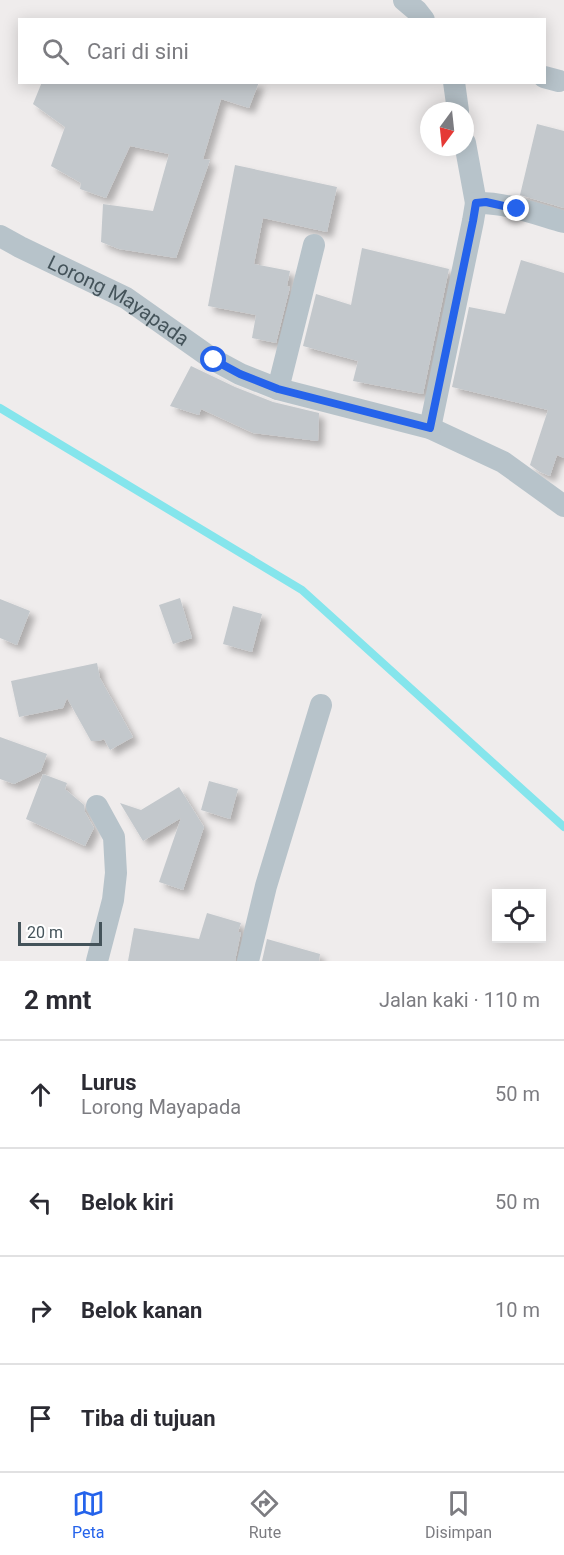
<!DOCTYPE html>
<html lang="id">
<head>
<meta charset="utf-8">
<style>
  body { margin:0; font-family:Roboto,sans-serif; background:#f7f7f7; color:#2b2b33 }
  .controls { position:absolute; right:18px; bottom:18px; display:grid; overflow:hidden; border-radius:0px; box-shadow:0 3px 15px #0003 }
  .controls button { width:54px; height:54px; display:grid; place-items:center; padding:0; border:0; border-bottom:2px solid #e1e1e2; background:#fff; color:#2b2b33; font:30px sans-serif }
  .compass { position:absolute; left:420px; top:102px; width:54px; height:54px; border-radius:50%; background:#fff; box-shadow:0 3px 15px #0003; rotate:195deg }
  .scale { position:absolute; left:18px; bottom:15px; width:84px; box-sizing:border-box; padding-left:6px; border:3px solid #44535a; border-top:0; font-size:16px; line-height:21px; white-space:nowrap; color:#44535a; -webkit-text-stroke:4px #fff; paint-order:stroke }
  .stop { position:absolute; width:18px; height:18px; margin:-14px; border:4px solid #2563eb; border-radius:50%; background:#fff }
  .stop.end { background:#2563eb; border-color:#fff; box-shadow:0 2px 6px #0008 }
  .list { margin:0; padding:0; list-style:none }
  h2 { display:flex; justify-content:space-between; align-items:center; height:78px; margin:0; padding:0 24px; font-size:26px }
  h2 small { font-size:20px; font-weight:400; color:#7c7c81 }
  .list li { display:grid; grid-template-columns:39px 1fr auto; gap:18px; align-items:center; box-sizing:border-box; height:108px; padding:0 24px; border-top:2px solid #e1e1e2 }
  .list b { display:block; font-size:22px; white-space:nowrap }
  .list p { margin:0; font-size:20px; white-space:nowrap; color:#7c7c81 }
  .list em { font-size:20px; font-style:normal; color:#7c7c81 }
  .icon { flex:none; width:33px; height:33px; fill:none; stroke:currentColor; stroke-width:2; stroke-linecap:round; stroke-linejoin:round }
  .map { position:relative; flex:none; width:564px; height:961px; overflow:hidden }
  .search { position:absolute; background:#fff; box-shadow:0 3px 15px #0003; left:18px; right:18px; top:18px; height:66px; display:flex; align-items:center; gap:15px; box-sizing:border-box; padding:0 21px; border-radius:0px; color:#7c7c81; font-size:22px }
  .sheet { height:510px; background:#fff }
  nav { display:flex; justify-content:space-around; align-items:center; box-sizing:border-box; height:84px; border-top:2px solid #e1e1e2; background:#fff; font-size:16px; color:#7c7c81 }
  nav a { display:grid; justify-items:center; gap:3px }
  nav .on { color:#2563eb }
  .map>svg:first-child { display:block }
  .lines { fill:none; stroke-linecap:round; stroke-linejoin:round }
  .stream { stroke:#85e5ec; stroke-width:8 }
  .building { fill:#c3c8cc; filter:url(#shadow) }
  .minor { stroke:#b7c3ca; stroke-width:22 }
  .route { stroke:#2563eb; stroke-width:8 }
  .labels { text-anchor:middle; dominant-baseline:central; stroke-width:4.5; stroke-linejoin:round; paint-order:stroke }
  .street-label { font-size:20px; fill:#44535a; stroke:#fff }
</style>
</head>
<body>
<div class="map">
<svg width="564" height="961" viewBox="0 0 564 961">
  <defs>
    <filter id="shadow"><feDropShadow dx="5.5" dy="5.5" stdDeviation="3" flood-color="#0004"/></filter>
  </defs>
  <rect width="100%" height="100%" fill="#efecec"/>
  <g class="lines">
    <!-- stream -->
    <path class="stream" d="M0 408 302 590 564 827"/>
  </g>
  <!-- building -->
  <path class="building" d="M42 82H259L249 108 221 99 203 159 210 160 176 258 119 249 101 242 103 204 153 211 169 154 130 146 106 198 80 189 81 183 51 166 65 127 33 104Z
    M537 124 564 131V208L520 195Z
    M235 165 337 187 327 232 263 218 254 264 290 271 287 286 290 287 276 343 252 338 256 315 208 306Z
    M362 248 449 269 423 394 353 381 358 361 303 346 316 294 351 305Z
    M521 260 564 273V458L557 455 550 476 540 472 530 465 548 410 452 387 469 307 505 314Z
    M191 366 235 387 273 402 319 413 318 441 253 433 201 409 199 415 170 406Z
    M180 598 192 638 173 644 159 605Z
    M0 599 30 611 17 645 0 638Z
    M233 606 262 614 252 652 223 644Z
    M97 663 100 678 133 737 110 750 104 739 99 741H91L67 698 63 708 19 717 11 681Z
    M0 737 47 754 41 771 14 784 0 779Z
    M43 774 67 783 65 789 84 805 85 812 94 828 85 846 26 819Z
    M209 781 238 789 230 819 201 810Z
    M179 787 204 827 183 890 159 882 181 818 143 841 120 803 141 810Z
    M207 913 241 923 238 932H241L235 961H128L134 928 199 939Z
    M267 939 320 954 319 961H262Z"/>
  <g class="lines">
    <!-- minor -->
    <g class="minor">
      <path d="M404 0 417 11 424 20"/>
      <path d="M544 77 559 81"/>
      <path d="M454 82 458 111"/>
      <path d="M465 143 476 203"/>
      <path id="s1" d="M0 236 20 247 126 298 214 360 240 374 278 389 430 428 503 462 564 506"/>
      <path d="M278 389 314 245"/>
      <path d="M430 428 473 221 476 203C505 202 536 214 564 222"/>
      <path d="M97 961 113 900 116 873 114 837 97 806"/>
      <path d="M248 961 266 886 321 705"/>
    </g>
  </g>
  <g class="lines">
    <!-- route -->
    <path class="route" d="M214 360 240 374 278 389 430 428 473 221 476 203 486 202 517 209"/>
  </g>
  <g class="labels">
    <!-- street labels -->
    <g class="street-label">
      <text stroke="none"><textPath href="#s1" startOffset="135">Lorong Mayapada</textPath></text>
    </g>
  </g>
</svg>
<div class="controls">
<button><svg class="icon" aria-label="locate" viewBox="0 0 24 24"><circle cx="12" cy="12" r="6"/><path d="M12 2v4M12 18v4M2 12h4M18 12h4"/></svg></button>
</div>
<svg class="compass" viewBox="-18 -18 36 36"><path d="M0-13l5 13h-10z" fill="#e53935"/><path d="M0 13l5-13h-10z" fill="#7c7c81"/></svg>
<div class="scale">20 m</div>
<div class="stop" style="left:214px;top:360px"></div>
<div class="stop end" style="left:517px;top:209px"></div>
<div class="search"><svg class="icon" aria-label="search" viewBox="0 0 24 24"><circle cx="10" cy="10" r="6"/><path d="M15 15l6 6"/></svg>Cari di sini</div>
</div>
<section class="sheet">
<h2>2 mnt<small>Jalan kaki · 110 m</small></h2>
<ul class="list">
<li><svg class="icon" aria-label="ahead" viewBox="0 0 24 24"><path d="M12 20V5M6 11l6-6 6 6"/></svg><div><b>Lurus</b><p>Lorong Mayapada</p></div><em>50 m</em></li>
<li><svg class="icon" aria-label="left" viewBox="0 0 24 24"><path d="M17 20v-9H6M10 6l-5 5 5 5"/></svg><div><b>Belok kiri</b></div><em>50 m</em></li>
<li><svg class="icon" aria-label="right" viewBox="0 0 24 24"><path d="M7 20v-9h11M14 6l5 5-5 5"/></svg><div><b>Belok kanan</b></div><em>10 m</em></li>
<li><svg class="icon" aria-label="arrive" viewBox="0 0 24 24"><path d="M6 21V4h12l-3 4 3 4H6"/></svg><div><b>Tiba di tujuan</b></div></li>
</ul>
</section>
<nav>
<a class="on"><svg class="icon" aria-label="map" viewBox="0 0 24 24"><path d="M3 6l6-2 6 2 6-2v14l-6 2-6-2-6 2zM9 4v14M15 6v14"/></svg>Peta</a>
<a><svg class="icon" aria-label="directions" viewBox="0 0 24 24"><path d="M12 3l9 9-9 9-9-9zM9 14v-3h6M13 9l2 2-2 2"/></svg>Rute</a>
<a><svg class="icon" aria-label="saved" viewBox="0 0 24 24"><path d="M7 4h10v16l-5-4-5 4z"/></svg>Disimpan</a>
</nav>
</body>
</html>
